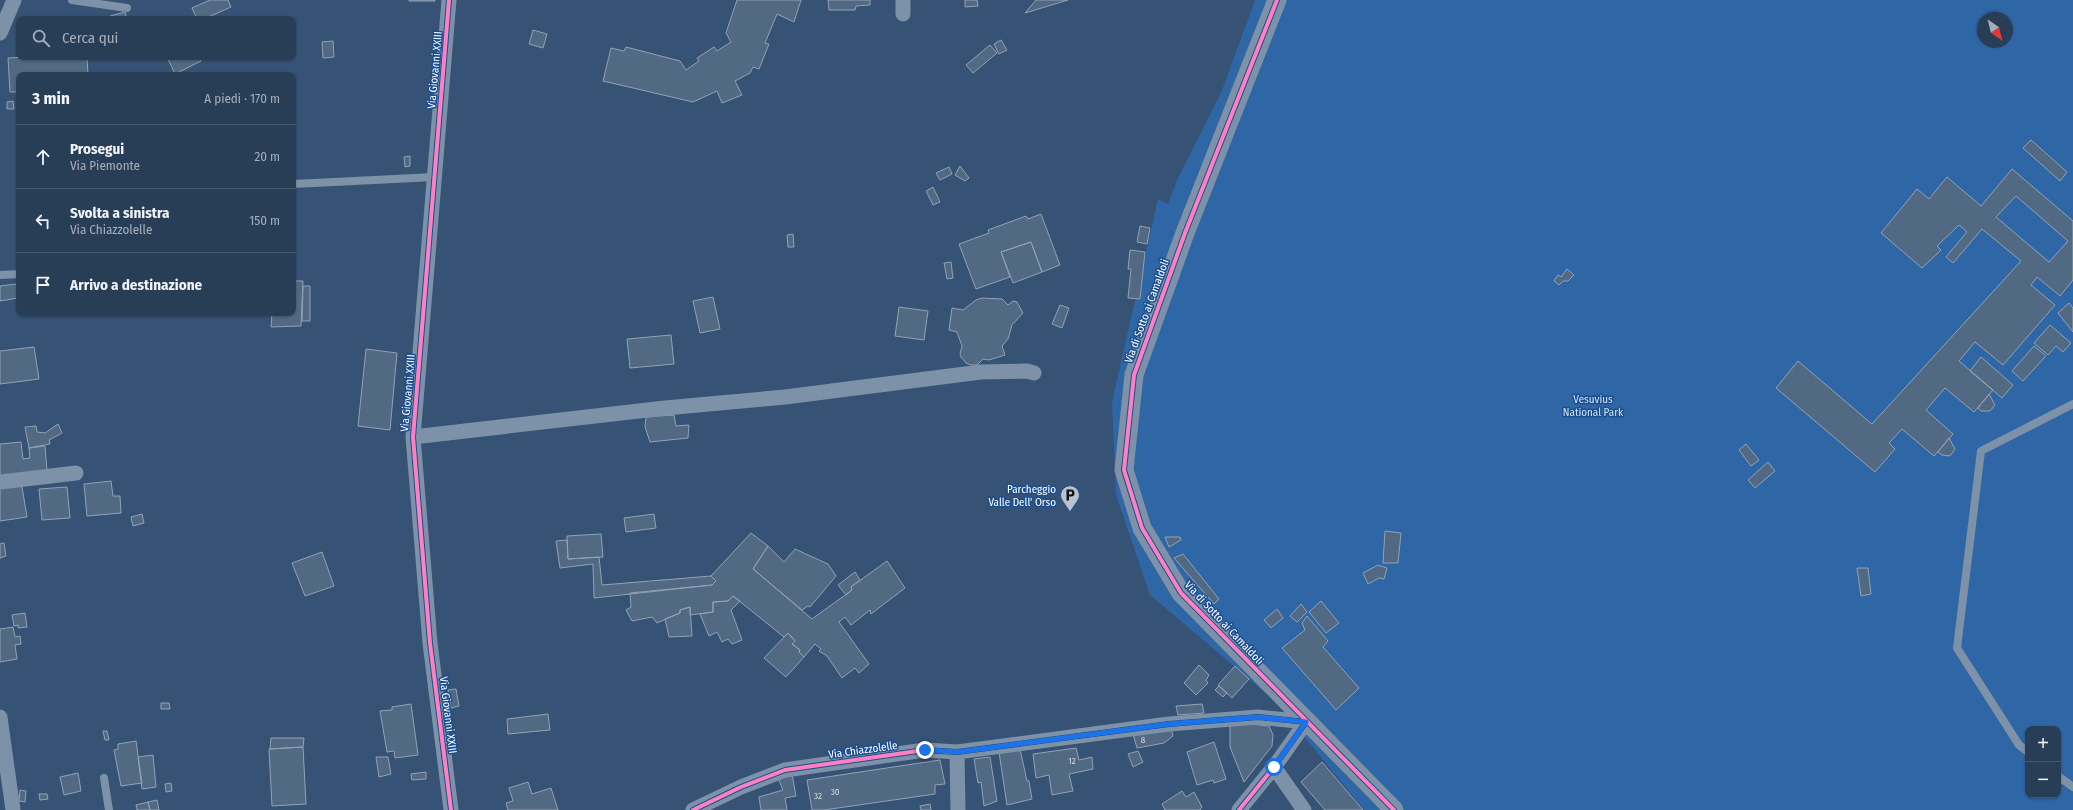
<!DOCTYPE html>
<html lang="it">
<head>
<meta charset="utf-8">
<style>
  body { margin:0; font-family:"Fira Sans Condensed",sans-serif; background:#30455d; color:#f1f3f6 }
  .controls { position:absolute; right:12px; bottom:12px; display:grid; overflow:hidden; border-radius:8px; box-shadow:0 1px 3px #0004 }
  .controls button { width:36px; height:36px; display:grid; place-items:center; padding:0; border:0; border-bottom:1px solid #44576d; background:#283e57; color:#f1f3f6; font:20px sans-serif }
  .compass { position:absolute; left:1977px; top:12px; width:36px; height:36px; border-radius:50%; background:#283e57; box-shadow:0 1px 3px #0004; rotate:145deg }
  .stop { position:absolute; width:12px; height:12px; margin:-9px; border:3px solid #1a73e8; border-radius:50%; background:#fff }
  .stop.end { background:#1a73e8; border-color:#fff; box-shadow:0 1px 4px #0008 }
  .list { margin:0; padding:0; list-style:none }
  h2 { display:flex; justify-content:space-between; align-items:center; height:52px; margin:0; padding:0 16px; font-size:17px }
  h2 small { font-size:13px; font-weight:400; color:#a5aeba }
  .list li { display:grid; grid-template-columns:26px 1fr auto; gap:12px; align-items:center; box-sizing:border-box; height:64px; padding:0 16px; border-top:1px solid #44576d }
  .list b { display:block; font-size:15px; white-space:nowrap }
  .list p { margin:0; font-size:13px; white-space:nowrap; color:#a5aeba }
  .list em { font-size:13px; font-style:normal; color:#a5aeba }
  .icon { flex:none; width:22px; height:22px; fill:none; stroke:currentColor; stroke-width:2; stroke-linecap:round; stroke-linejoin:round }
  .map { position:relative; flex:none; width:2073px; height:810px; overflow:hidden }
  .search { position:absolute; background:#283e57; box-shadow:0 1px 3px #0004; left:16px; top:16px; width:280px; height:44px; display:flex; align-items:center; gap:10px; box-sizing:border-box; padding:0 14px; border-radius:8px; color:#a5aeba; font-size:15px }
  .panel { position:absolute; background:#283e57; box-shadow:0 1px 3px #0004; left:16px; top:72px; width:280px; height:244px; border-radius:8px }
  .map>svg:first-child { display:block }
  .green { fill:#2f66a5; fill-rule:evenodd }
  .building { fill:#526984; stroke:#92a2b6; fill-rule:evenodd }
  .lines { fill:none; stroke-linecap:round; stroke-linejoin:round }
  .service { stroke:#7d92a8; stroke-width:8 }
  .minor { stroke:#7d92a8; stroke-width:15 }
  .tertiary { stroke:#7d92a8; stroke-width:19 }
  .cycleway-casing { stroke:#1b4f8f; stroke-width:6 }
  .cycleway { stroke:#ff80c0; stroke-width:4 }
  .route { stroke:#1a73e8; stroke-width:5 }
  .labels { text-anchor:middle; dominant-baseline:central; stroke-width:3; stroke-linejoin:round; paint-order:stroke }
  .number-label { font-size:9px; fill:#d4dae0 }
  .street-label { font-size:11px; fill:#fff; stroke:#1b4f8f }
  .park-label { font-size:11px; fill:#cfe3fa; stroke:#1b4f8f }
  .poi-label { font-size:11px; fill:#fff; stroke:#1b4f8f; text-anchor:end }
</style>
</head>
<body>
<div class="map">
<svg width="2073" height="810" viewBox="0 0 2073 810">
  <rect width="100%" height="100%" fill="#365274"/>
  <!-- green -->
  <path class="green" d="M1255 0H2073V810H1364L1275 701 1150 595 1116 495 1112 402 1158 199 1168 204 1178 178 1221 93ZM1983 18H2007V42H1983ZM2028 729H2058V795H2028Z"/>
  <!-- building -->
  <path class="building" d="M210 0H228L231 7 204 19H197L192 8Z
    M409 0H435V1H409Z
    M737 0H801L794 22 777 14 765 43 769 44 759 69 753 67 750 73 735 81 742 95 722 103 717 91 693 102 603 81 611 48 624 51 626 47 680 61 686 70 699 61 697 58 714 47 717 51 731 42 726 33Z
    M828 0H870V5L856 6 855 10H829Z
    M965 0H977L978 6 965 7Z
    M1036 0H1068L1025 13Z
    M125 12 127 19H111L110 16Z
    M63 17V19H29V18Z
    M533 30 547 34 543 48 529 44Z
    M1001 40 1007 50 999 54 994 44Z
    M333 41 334 57 323 58 322 42Z
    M990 45 997 53 973 73 966 65Z
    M27 57H87L88 75H19V92H10L8 58Z
    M167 57H199L201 61 175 74Z
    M13 101 14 109H7V102Z
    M2031 140 2067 172 2060 181 2023 148Z
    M410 156V166L405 167 404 157Z
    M960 166 969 178 965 181 955 175Z
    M949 167 952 174 940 180 936 173Z
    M2012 169 2073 221V280L2060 296 2037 277 2031 285 2055 305 2003 365 1975 342 1959 361 1993 390 1974 412 1945 388 1926 410 1953 434 1934 456 1902 429 1889 443 1895 449 1875 472 1776 388 1798 361 1872 424 2021 261 1982 229 1953 263 1946 257 1967 232 1959 225 1937 246 1941 250 1922 268 1881 233 1917 189 1929 199 1947 177 1981 206ZM2016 196 2068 241 2049 262 1996 217Z
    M933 187 940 202 933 205 926 191Z
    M1041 214 1060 265 1042 272 1031 242 1001 252 1010 277 976 289 959 244 989 233 988 230 1026 216 1028 219Z
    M1140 226 1150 228 1147 244 1137 242Z
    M793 234 794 247H788L787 235Z
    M1031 242 1042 272 1013 283 1001 252Z
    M1130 250 1145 252 1140 299 1128 298 1131 269H1128Z
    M951 262 953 278 947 279 944 263Z
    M1567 269 1574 275 1568 281H1563L1559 285 1554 281 1558 275 1561 277Z
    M293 281H303L301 326 271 327 272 313H293Z
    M16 284 18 298 0 301V286Z
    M303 286H310V321H302Z
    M713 297 720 329 700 333 693 301Z
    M982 298 1002 299 1008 305 1013 301 1017 302 1023 313 1012 325 1008 339 1002 346 1005 355 989 360 983 359 977 365H971L966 363 961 357 960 354 962 346 957 332 949 330 952 308 963 310 976 300Z
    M2069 303 2073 308V332L2058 313Z
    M1060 305 1069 308 1062 328 1052 324Z
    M899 307 928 311 924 340 895 336Z
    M2050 325 2071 343 2063 352 2056 346 2048 355 2034 343Z
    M671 335 674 364 630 368 627 339Z
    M2034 346 2046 356 2023 381 2012 371Z
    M34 347 39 379 0 384V351Z
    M366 349 397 353 390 430 358 426Z
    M1981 357 2013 385 2002 398 1970 371Z
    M1989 394 1995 405 1990 411H1981L1978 408Z
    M674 415 676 426 689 425 688 438 650 442 645 427 646 417Z
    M58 424 62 433 49 440 50 444 29 448 25 427 36 426 37 432 45 433Z
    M1949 438 1955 449 1950 456 1942 455 1938 452Z
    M21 442 23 459 30 458 29 448 45 446 47 471 0 476V444Z
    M1746 444 1759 460 1751 466 1739 450Z
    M1768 462 1775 471 1755 488 1748 480Z
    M21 481 27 517 0 521V488Z
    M111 481 113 496H120L121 513 87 516 84 484Z
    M67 487 70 518 42 520 39 489Z
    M142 514 144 523 133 526 131 517Z
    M654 514 656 528 626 532 624 518Z
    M1385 531 1401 533 1398 563H1383Z
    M751 533 768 546 753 569 812 619 852 590 851 587 887 561 905 588 871 614 870 610 851 625 845 617 839 622 869 664 859 673 855 668 842 678 827 656 819 651 821 649 815 644 804 657 799 652 800 650 792 644 795 641 788 633 784 637 733 596 728 601 713 602V612L690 615V607L680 610V613L657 623 652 617 632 621 626 610 631 607 630 593 712 585 716 581 711 576Z
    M601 534 603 557 568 559 567 536Z
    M1165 537H1180L1181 540 1169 547Z
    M567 540 568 559 599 557 602 585 711 576 716 581 712 585 594 598 593 564 560 568 556 541Z
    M4 543 6 556 0 558V544Z
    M768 546 784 562 795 549 828 564 836 576 810 607 808 606 802 610 753 569Z
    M322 552 334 586 305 596 292 563Z
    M1183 554 1219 599 1214 604 1174 558Z
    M1378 565 1387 568 1384 579 1379 578 1368 584 1363 573Z
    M1857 568H1868L1871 594 1861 596Z
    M855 572 860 580 851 587 852 590 846 595 838 585Z
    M733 596 740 601 731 610 742 640 732 644 728 639 722 642 717 632 709 636 700 614 713 612V602L728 601Z
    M1321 601 1339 623 1326 633 1309 612Z
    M1301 604 1307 612 1297 622 1290 616Z
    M690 607 692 636 669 637 665 619 680 613V610Z
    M1277 609 1283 618 1271 628 1264 620Z
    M25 613 27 627 18 628V625L14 626 12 615Z
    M1307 616 1328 641 1323 647 1359 688 1336 710 1282 648 1305 630 1302 623Z
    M13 627 15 637 20 636 21 644 15 645 17 659 0 662V629Z
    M788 633 795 641 792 644 800 650 799 652 804 657 786 677 764 658Z
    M1199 665 1209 675 1206 680 1208 683 1196 695 1184 683Z
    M1235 666 1249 679 1232 698 1218 685Z
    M1219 686 1227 693 1223 697 1215 690Z
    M456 689 459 706 451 708 448 690Z
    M161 703H169L170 709H161Z
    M411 704 418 755 395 758 394 751 387 752 380 711 392 710V707Z
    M1202 704 1204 713 1178 715 1176 706Z
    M548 714 550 730 508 734 507 719Z
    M1230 722 1269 726 1273 735 1272 746 1244 782 1230 747Z
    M1171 729 1173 736 1164 743 1137 748 1133 734Z
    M103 731H107L109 740H105Z
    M271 738H304L303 747 270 749Z
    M136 741 142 783 121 786 114 750 118 749V744Z
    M1214 742 1226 779 1214 783 1213 780 1197 785 1187 752Z
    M303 747 306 804 272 806 269 749Z
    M1076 748 1079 760 1092 757 1093 769 1069 774 1073 791 1052 795 1049 775 1036 778 1033 754Z
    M1020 749 1027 781H1029L1032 799 1007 805 999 752Z
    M1138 751 1143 762 1133 767 1128 754Z
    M153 755 156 787 142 789 138 757Z
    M376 757H388L391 774 379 777Z
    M990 757 997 801 984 806 981 782 978 783 974 759Z
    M940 760 945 784 935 785V794L824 810H812L807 780Z
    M1322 762 1363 810H1325L1301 782Z
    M426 772V779L412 780 411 774Z
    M78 773 81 791 64 795 60 777Z
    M792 774 796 796 785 798 787 810H761L759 797 783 790 778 778Z
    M528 782 532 794 551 788 558 810H508L506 803 513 801 509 788Z
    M171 783 172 791 166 792 165 784Z
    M20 790 26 791 25 802 19 801Z
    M1182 791 1186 797 1194 792 1202 807 1200 810H1165L1162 804Z
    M39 794H47L48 799 40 800Z
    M157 800 159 810H150L148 802Z
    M148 802 150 810H137L136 805Z
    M930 804 931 810H921L920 806Z"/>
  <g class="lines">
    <!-- service -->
    <path class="service" d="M72 0 127 8
      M293 184 435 177
      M0 275 19 274
      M2028 752 2019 745 1957 648 1981 451 2073 404
      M2058 776 2073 787
      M104 778 109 810"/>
    <!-- minor -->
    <path class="minor" d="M449 0 413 437 430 643 451 810
      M903 0V14
      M0 33 14 0
      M413 437 665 408 785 397 981 372 1027 371 1034 373
      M0 482 76 473
      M0 717 13 810
      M957 752 958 810
      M1274 767 1304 810
      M693 810 741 787 785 770 925 750 957 752 1169 724 1258 717 1306 722 1274 767 1239 810"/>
    <!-- tertiary -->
    <path class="tertiary" d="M1277 0 1185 233 1134 375 1124 470 1142 528 1181 593 1394 810"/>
    <!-- cycleway casing -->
    <g class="cycleway-casing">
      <path id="cycleway" d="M449 0 413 437 430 643 451 810
        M1277 0 1185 233 1134 375 1124 470 1142 528 1181 593 1394 810
        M693 810 741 787 785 770 925 750 957 752 1169 724 1258 717 1306 722 1274 767 1239 810"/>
    </g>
    <!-- cycleway -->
    <use href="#cycleway" class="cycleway"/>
  </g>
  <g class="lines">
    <!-- route -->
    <path class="route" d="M925 750 958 752 1169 724 1258 717 1306 722 1274 767"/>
  </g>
  <!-- icons -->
  <defs>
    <g id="parking-pin" transform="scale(1)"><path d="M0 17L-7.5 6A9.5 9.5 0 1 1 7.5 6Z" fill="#b9c2ce" stroke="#1b4f8f"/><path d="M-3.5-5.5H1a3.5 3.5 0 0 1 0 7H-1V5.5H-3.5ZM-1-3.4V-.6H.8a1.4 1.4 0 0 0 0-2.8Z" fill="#111"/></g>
  </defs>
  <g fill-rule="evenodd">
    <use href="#parking-pin" x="1070" y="495"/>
  </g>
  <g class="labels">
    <!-- number labels -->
    <g class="number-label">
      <text x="1143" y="740">8</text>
      <text x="1072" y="761">12</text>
      <text x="835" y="792">30</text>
      <text x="818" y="796">32</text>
    </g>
    <!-- street labels -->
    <g class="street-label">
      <text transform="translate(435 70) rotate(-85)">Via Giovanni XXIII</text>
      <text transform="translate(1147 311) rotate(-70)">Via di Sotto ai Camaldoli</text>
      <text transform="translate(408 393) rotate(-85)">Via Giovanni XXIII</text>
      <text transform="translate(1224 623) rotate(47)">Via di Sotto ai Camaldoli</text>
      <text transform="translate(448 715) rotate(83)">Via Giovanni XXIII</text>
      <text transform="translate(863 750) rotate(-8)">Via Chiazzolelle</text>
    </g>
    <!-- park labels -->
    <g class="park-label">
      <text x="1593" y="399">Vesuvius<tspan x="1593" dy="13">National Park</tspan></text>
    </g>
    <!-- poi labels -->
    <g class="poi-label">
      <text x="1056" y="489">Parcheggio<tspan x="1056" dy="13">Valle Dell' Orso</tspan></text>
    </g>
  </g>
</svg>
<div class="controls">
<button>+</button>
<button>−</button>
</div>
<svg class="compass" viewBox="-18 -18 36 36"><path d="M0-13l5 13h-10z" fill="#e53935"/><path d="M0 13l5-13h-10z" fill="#a5aeba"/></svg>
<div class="stop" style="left:1274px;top:767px"></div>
<div class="stop end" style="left:925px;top:750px"></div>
<div class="search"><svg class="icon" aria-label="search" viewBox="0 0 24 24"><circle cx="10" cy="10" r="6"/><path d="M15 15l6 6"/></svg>Cerca qui</div>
<section class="panel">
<h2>3 min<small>A piedi · 170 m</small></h2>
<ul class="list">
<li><svg class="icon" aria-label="ahead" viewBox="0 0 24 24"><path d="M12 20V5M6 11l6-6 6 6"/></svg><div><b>Prosegui</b><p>Via Piemonte</p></div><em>20 m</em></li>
<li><svg class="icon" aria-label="left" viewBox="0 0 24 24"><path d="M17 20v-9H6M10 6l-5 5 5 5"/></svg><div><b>Svolta a sinistra</b><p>Via Chiazzolelle</p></div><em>150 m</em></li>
<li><svg class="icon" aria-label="arrive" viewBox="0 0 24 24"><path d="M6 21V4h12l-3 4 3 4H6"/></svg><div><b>Arrivo a destinazione</b></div></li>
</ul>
</section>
</div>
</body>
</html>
